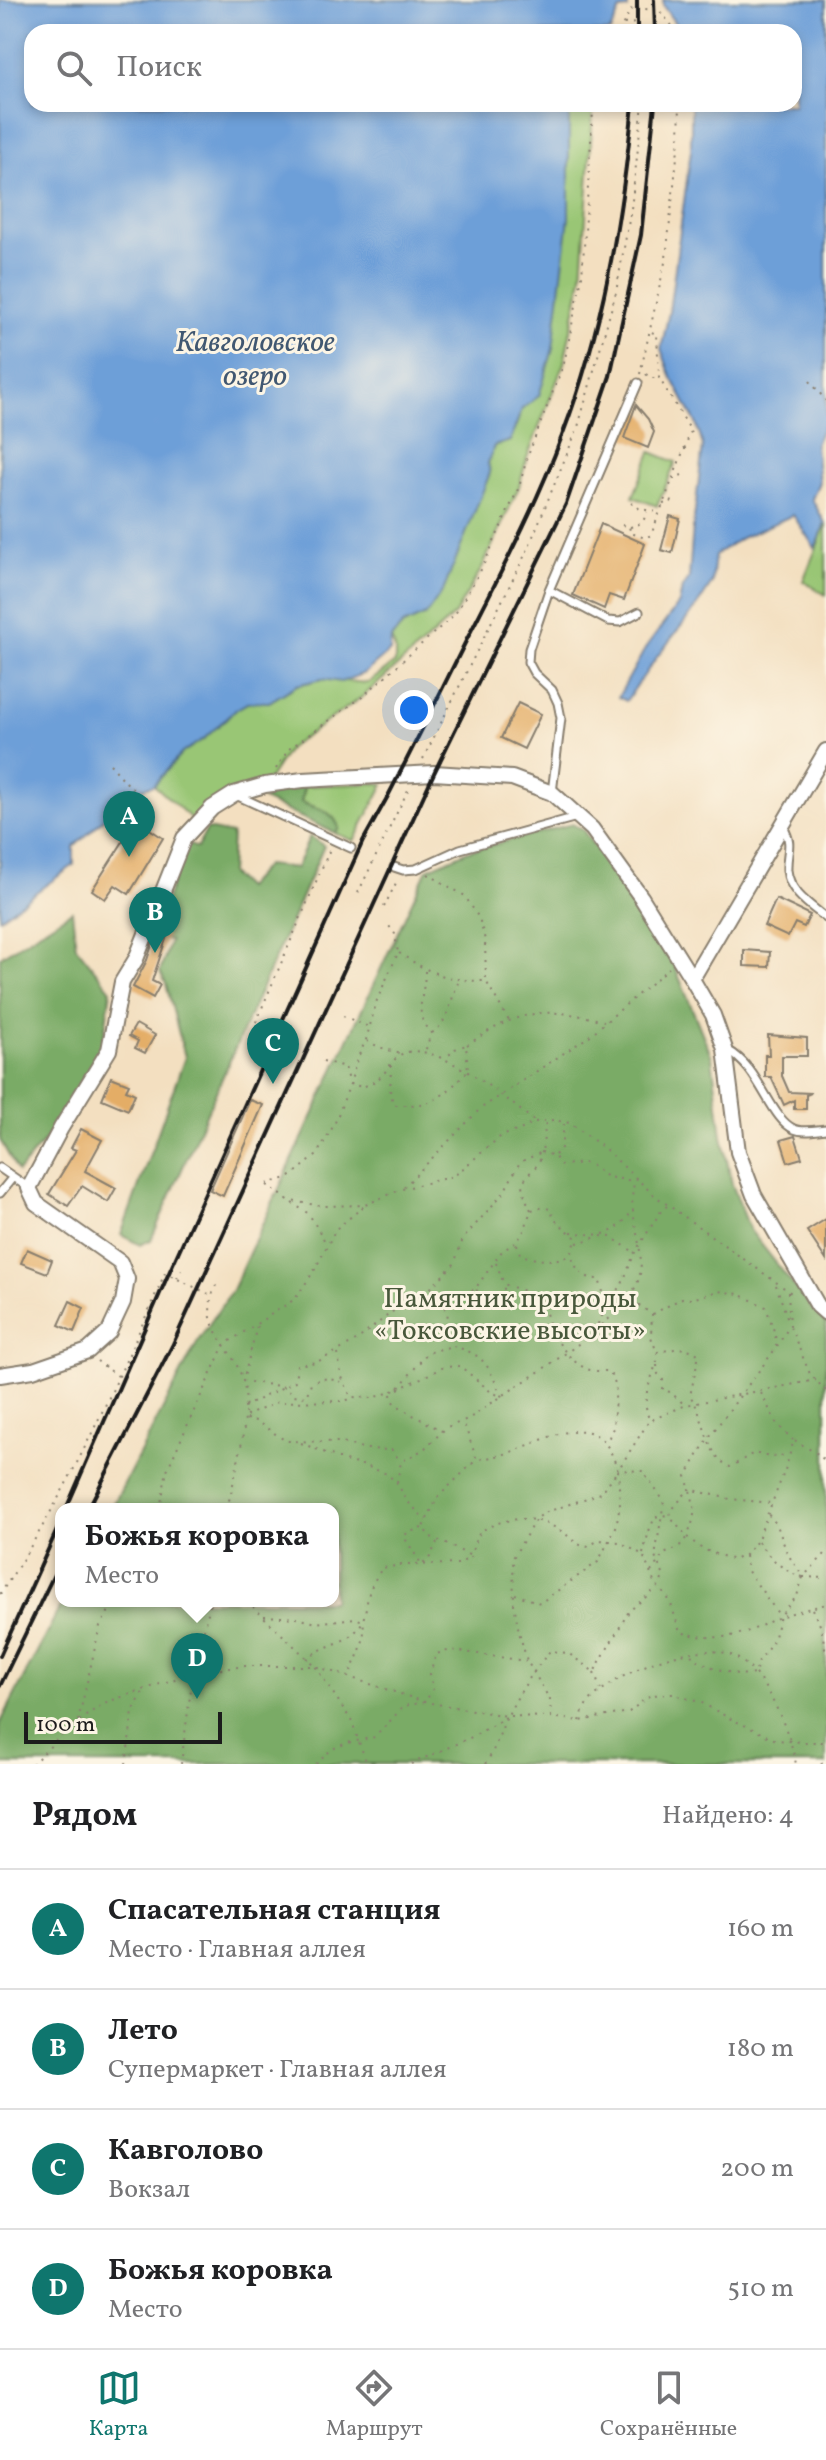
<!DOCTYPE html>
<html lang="ru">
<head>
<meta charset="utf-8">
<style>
  body { margin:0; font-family:Vollkorn,serif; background:#f2f2f2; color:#202124 }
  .scale { position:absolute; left:24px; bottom:20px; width:198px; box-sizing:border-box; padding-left:8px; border:4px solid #1c1c1c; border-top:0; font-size:22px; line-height:28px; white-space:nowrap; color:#1c1c1c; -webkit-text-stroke:6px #fcf5e5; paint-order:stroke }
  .you { position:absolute; left:414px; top:710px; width:28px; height:28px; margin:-20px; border:6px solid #fff; border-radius:50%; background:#1a73e8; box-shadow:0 0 0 12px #1a73e833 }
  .badge { display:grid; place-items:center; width:52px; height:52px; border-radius:50%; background:#0f766e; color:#fff; font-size:26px; font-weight:700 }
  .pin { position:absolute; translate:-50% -66px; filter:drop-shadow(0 2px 4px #0008) }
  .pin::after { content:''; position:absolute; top:42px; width:28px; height:24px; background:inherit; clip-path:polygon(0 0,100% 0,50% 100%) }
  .popup { position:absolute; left:55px; top:1503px; width:284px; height:104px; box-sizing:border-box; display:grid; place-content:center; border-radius:16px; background:#fff; filter:drop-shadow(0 2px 6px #0005); font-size:26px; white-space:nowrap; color:#757577 }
  .popup b { font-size:30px; color:#202124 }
  .popup::after { content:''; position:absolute; left:50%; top:100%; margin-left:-16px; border:16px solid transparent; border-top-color:#fff }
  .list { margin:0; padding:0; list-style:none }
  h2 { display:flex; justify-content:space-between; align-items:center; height:104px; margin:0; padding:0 32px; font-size:34px }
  h2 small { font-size:26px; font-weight:400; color:#757577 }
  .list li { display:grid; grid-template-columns:52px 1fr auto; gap:24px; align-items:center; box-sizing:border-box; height:120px; padding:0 32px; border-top:2px solid #e0e0e0 }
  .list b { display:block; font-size:30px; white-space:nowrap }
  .list p { margin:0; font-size:26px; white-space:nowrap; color:#757577 }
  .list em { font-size:26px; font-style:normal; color:#757577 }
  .icon { flex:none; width:44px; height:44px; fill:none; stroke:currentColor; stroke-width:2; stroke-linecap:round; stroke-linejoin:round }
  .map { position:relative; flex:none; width:826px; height:1764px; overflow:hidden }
  .search { position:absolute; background:#fff; box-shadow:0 4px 12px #0003; left:24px; right:24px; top:24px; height:88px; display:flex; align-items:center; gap:20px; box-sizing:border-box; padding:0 28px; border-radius:24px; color:#757577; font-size:30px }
  .sheet { height:584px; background:#fff }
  nav { display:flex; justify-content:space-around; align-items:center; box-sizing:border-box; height:112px; border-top:2px solid #e0e0e0; background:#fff; font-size:22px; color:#757577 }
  nav a { display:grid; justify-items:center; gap:4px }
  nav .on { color:#0f766e }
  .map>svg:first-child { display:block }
  .green { fill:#99c674; stroke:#5a7148; stroke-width:2 }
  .forest { fill:#7aab66; stroke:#4b6441; stroke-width:2 }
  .water { fill:#6d9fd8; stroke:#445e7a; stroke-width:2 }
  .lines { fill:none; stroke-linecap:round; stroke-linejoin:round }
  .stream { stroke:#6d9fd8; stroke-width:4 }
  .building { fill:#e4ad66 }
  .service-casing { stroke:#887e6e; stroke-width:11 }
  .minor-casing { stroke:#887e6e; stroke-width:18 }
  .path { stroke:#887e6e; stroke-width:2; stroke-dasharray:2 6; stroke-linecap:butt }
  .service { stroke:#fff; stroke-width:7 }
  .minor { stroke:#fff; stroke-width:14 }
  .rail { stroke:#1c1c1c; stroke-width:4 }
  .labels { text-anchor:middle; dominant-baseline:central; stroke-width:6; stroke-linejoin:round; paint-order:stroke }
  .park-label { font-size:28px; fill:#48583b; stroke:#fcf5e5 }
  .water-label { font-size:30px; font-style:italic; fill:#405771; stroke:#fcf5e5 }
</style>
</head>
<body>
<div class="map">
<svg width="826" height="1764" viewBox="0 0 826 1764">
  <rect width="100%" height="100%" fill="#fcf5e5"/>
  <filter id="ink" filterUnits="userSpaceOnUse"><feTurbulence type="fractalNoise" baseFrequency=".0125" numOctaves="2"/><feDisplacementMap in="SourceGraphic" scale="16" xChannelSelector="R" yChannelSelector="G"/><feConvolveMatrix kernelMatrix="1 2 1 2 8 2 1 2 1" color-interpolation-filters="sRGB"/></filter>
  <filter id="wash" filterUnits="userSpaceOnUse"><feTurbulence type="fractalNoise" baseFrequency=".006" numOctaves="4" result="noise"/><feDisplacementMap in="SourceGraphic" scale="32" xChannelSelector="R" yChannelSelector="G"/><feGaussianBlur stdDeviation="1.8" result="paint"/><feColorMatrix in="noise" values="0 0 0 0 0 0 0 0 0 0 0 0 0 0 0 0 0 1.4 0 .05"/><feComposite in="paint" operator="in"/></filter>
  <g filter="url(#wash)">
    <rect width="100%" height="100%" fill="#f3dfc0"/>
    <!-- green -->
    <path class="green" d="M571 104H596L593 111 582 277 564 363 527 458 519 487 482 568 455 614 422 645 362 697 289 748 265 785 234 794 197 824 154 785 182 753 205 738 235 710 249 702H269L297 685 322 679 368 683 395 663V649L391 638 403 625 426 615 467 528 490 473 488 463 494 446 510 441 522 409 569 217V109Z
      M651 452 676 462 657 506 633 497Z
      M826 524V595L803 581Z
      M377 783 384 784 354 841 335 833 338 828C334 810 316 808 301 802L304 786Z"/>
    <!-- forest -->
    <path class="forest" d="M304 786 301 802C316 809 334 810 339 828L335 833 263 800 279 790Z
      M572 824 583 830 675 967 712 1057 722 1136 732 1184 750 1230 817 1315 826 1323V1764H0V1724L63 1601H333V1509H111L198 1341 232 1290 427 869 468 851Z
      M207 829 232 834 230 874 245 888 266 865 296 868 310 836 324 846 151 1240 140 1245 121 1235 185 1057 166 984 160 972 170 941 152 934 188 844 197 848Z
      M72 911 76 946 111 990 102 1049 54 1129 18 1172 0 1140V957Z"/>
    <!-- water -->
    <path class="water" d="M0 0H628V9L620 10 610 32H32V104H557V106L569 109V217L553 349 539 396 522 409 510 441 494 446 488 463 490 473 444 589 426 615 403 625 391 638 390 651 365 673 341 682 322 679 297 685 269 702H249L235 710 205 738 182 753 154 785 133 791 74 847V865L0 918Z
      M663 0H826V421L815 444 819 482 812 499 825 523 815 548 793 515 741 538 715 555 712 583 697 606 657 657 626 701 618 697 645 649 679 603 682 588 689 578 693 527 703 446 696 423 671 376 661 349 669 312 691 150V104H794V32H681L663 6Z"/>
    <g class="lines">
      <!-- stream -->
      <path class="stream" d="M628 1 635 0"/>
    </g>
    <g id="blocks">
      <!-- building -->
      <path class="building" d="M636 405 648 419 654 432 648 448 624 438Z
        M670 516 680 519 672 553 661 550Z
        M601 524 645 544 624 600 609 595 604 609 573 595Z
        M518 703 541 714 524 749 501 738Z
        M130 816 163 838 129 894 115 885 105 899 92 890 124 840 117 835Z
        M776 899 810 915 804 927 795 923 788 937 764 926Z
        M162 934 167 936 152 981 160 985 153 998 133 987 147 960 153 942 157 943Z
        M744 950 770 952 769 967 744 966Z
        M136 1024 155 1035 145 1053 135 1048 138 1041 129 1036Z
        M768 1035 807 1038V1056H782V1076L789 1092 811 1093 806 1095V1109H794V1100L784 1105 771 1077H765V1055H769Z
        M111 1077 129 1084 126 1090 135 1094 128 1110 102 1099Z
        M250 1100 263 1105 223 1196 210 1190Z
        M81 1129 102 1140 85 1171 116 1188 108 1202 82 1186 68 1206 49 1194 76 1150 71 1148Z
        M795 1136 802 1158 788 1162 781 1140Z
        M826 1219V1260L807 1231Z
        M27 1249 52 1260 47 1273 21 1263Z
        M70 1301 84 1308 74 1332 59 1325Z"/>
    </g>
  </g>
  <g filter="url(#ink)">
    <use href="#blocks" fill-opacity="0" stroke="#887e6e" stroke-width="2"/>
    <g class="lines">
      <!-- service casing -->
      <g class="service-casing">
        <path id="service" d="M549 590 608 621 620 622 639 612
          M552 793 561 718 558 703 552 690 534 673 528 662 529 649 549 590 638 383
          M236 795 351 848
          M783 827C794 845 786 851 787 870 789 892 810 905 826 918
          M394 867 403 870 416 869 460 849 577 817
          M727 1050C760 1067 770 1119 794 1129 803 1133 816 1130 826 1129
          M0 1168 29 1188
          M0 1193 13 1177"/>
      </g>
      <!-- minor casing -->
      <g class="minor-casing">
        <path id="minor" d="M692 979 826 751
          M0 1375 33 1370 88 1351 109 1332 123 1302 127 1279 120 1262 36 1203 29 1188 61 1128 109 1050 122 982 136 959 184 838 212 808 234 794 265 785 303 780 434 773 512 778 552 793 592 829 641 897 692 979 713 1015 725 1049 738 1152 754 1195 818 1306 826 1313"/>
      </g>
      <!-- path -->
      <path class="path" d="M624 24 637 23
        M621 32 623 24 632 8 659 10 677 32
        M640 374 666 258 679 139 680 104
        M646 374 650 378H658
        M810 381 826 401
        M684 449H691
        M673 479 682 475
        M631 503 640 509 658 512
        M663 504 677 500
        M622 525 629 527 631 533 645 538 651 535 691 431 659 378 657 334 651 332
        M630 527C640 525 644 522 647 512
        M423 759 527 551 578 427 616 292 631 209 643 104
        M110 764 133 790
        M276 769 289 749 362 697 455 614 482 568 519 487 527 458 564 363 582 277 593 111 596 104
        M428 874 465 896 479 918 485 940 486 981 509 1021
        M358 893 408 790
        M384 907 398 879
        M399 953C431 974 448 981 486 981
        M425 971C425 996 412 1014 431 1033L425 1052
        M343 1016 369 1027
        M256 1022 330 849
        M432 1033C449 1022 450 1001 458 983
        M367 1041 379 1047 401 1054
        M467 1045C518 1010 545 1006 604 1021
        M323 1061 345 1067 350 1084 362 1087C368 1085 374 1082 379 1078 387 1072 391 1061 400 1055 432 1035 509 1101 534 1121
        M391 1066 390 1095 396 1105C435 1106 441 1098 468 1071L466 1045 455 1049 447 1057
        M555 1155 561 1148 564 1124
        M267 1184 290 1177 316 1156 334 1125 350 1084 357 1059 366 1040 377 1000 398 953 395 934 386 922
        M267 1185 290 1201 324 1206 365 1205 402 1189 454 1176 501 1136 520 1130 535 1122 553 1120 570 1123 604 1148 654 1195 794 1295
        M404 1187 480 1109 588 1037 669 968
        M292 1203 309 1214 326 1243
        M531 1210C510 1169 538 1179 542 1152L554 1156 561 1165 588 1163 607 1177 634 1181
        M571 1232C604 1237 613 1237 633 1210
        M601 1236 611 1237 634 1252
        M577 1243 597 1237
        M517 1244 520 1254C536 1261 552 1262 569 1256
        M496 1263 504 1284C519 1290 533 1292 545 1301 544 1324 563 1356 583 1367 591 1372 600 1371 609 1371L616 1385 613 1428 609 1437 603 1440
        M177 1278 181 1270
        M216 1285C196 1329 233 1344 243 1381 252 1414 235 1475 227 1509
        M776 1285 788 1320
        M476 1290 497 1302 504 1297V1284
        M788 1292 790 1325 776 1348 707 1440 686 1476C693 1505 700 1507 687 1537L702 1549 734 1560 745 1555 757 1541 785 1470 794 1440 818 1454 826 1462
        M425 1294 454 1264 463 1239 504 1192 520 1162 542 1152 546 1121
        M653 1314 682 1298 692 1299 718 1291 739 1294 766 1307 775 1334 776 1346
        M257 1326 243 1381 286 1387 294 1395 306 1397 311 1383C323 1376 331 1379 345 1383
        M790 1327 810 1374 826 1391
        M594 1331 613 1295 621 1287 635 1252 661 1211 667 1206
        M657 1352C671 1350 687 1344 699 1355L690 1396C707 1418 703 1453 730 1467L754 1453 770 1457 788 1455
        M338 1354 341 1375 351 1397 374 1398 398 1389 427 1353 452 1346
        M97 1361 118 1376
        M657 1365 658 1374 663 1380V1390L670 1392 685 1405
        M398 1389 444 1367 460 1366 490 1391 502 1397C488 1367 488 1356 453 1346L449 1320 443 1302
        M761 1393 777 1424 793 1440
        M391 1394 392 1401 404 1410 442 1431
        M244 1407 295 1381 297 1365 317 1362 353 1343 411 1297 425 1295 442 1301 458 1298 475 1289 502 1251 517 1242 525 1229 531 1210 545 1207 551 1210 554 1219 575 1237V1244L571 1255C576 1269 582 1279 599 1279L603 1292 627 1298 652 1314 651 1337 657 1352V1361L647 1391 646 1407 649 1421
        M246 1416 278 1402 346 1401 351 1398
        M246 1419 256 1421 286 1441 338 1442 366 1449 392 1450 401 1462
        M301 1443 348 1462 366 1466 387 1474 397 1483 407 1501 426 1520
        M397 1482 401 1462 424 1449 447 1427 461 1422
        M160 1509 167 1470 224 1345 295 1299 314 1271 336 1229 364 1206
        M422 1528 407 1533 404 1537 422 1565 430 1557 437 1542
        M758 1542C768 1556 786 1574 803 1577L787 1553 777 1525 767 1513
        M643 1554 649 1531 655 1517 662 1515 669 1516
        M469 1555 429 1536 423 1527 438 1497 476 1460
        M745 1556 747 1570 779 1615
        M651 1572 664 1554 678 1548 687 1537 670 1517 671 1511 689 1489 730 1499 771 1503
        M803 1577 826 1578
        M0 1594C67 1496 117 1382 165 1273L211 1295
        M515 1594 540 1603 598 1562 616 1527 620 1504 618 1470 649 1421 686 1405 816 1380
        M247 1601 315 1666 425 1702 507 1716 551 1717 580 1721 629 1712 650 1695 673 1694 702 1703 729 1718 776 1740 802 1742H826
        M812 1609 821 1627 826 1653
        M264 1616 297 1618 316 1623 355 1618 363 1621C367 1643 357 1655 350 1674
        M691 1655C706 1667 735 1677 755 1674L759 1661 772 1643 780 1616 797 1596 803 1577 826 1553
        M307 1659C322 1645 342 1645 356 1631 367 1620 365 1604 370 1590 373 1582 378 1575 382 1568L402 1565 459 1564 471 1557C475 1538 477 1531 495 1524 519 1516 539 1517 561 1531 571 1537 575 1545 587 1547L599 1540 620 1542 643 1555 654 1582 670 1601 680 1632C705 1639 728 1640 754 1629 764 1625 773 1619 783 1616 797 1611 812 1608 826 1604
        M594 1673 601 1690
        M551 1717 550 1700 527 1661 519 1632 514 1604 513 1558 535 1520 544 1513 601 1493 618 1470C613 1457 608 1441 594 1434 572 1422 530 1446 508 1453 498 1456 487 1458 477 1460L463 1421 475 1415C512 1386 632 1321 640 1274 645 1242 624 1208 636 1178
        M78 1721 100 1626 115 1601
        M580 1721C582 1716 583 1709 587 1704 613 1673 700 1635 737 1658 766 1675 790 1732 796 1764
        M32 1764 69 1728 104 1703 193 1673 245 1666H315L351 1720 367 1764
        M126 1764 133 1712 143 1692
        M181 1764 193 1673 211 1601
        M316 1764 332 1749 347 1743 375 1737 404 1706 425 1702 433 1689 430 1674 436 1654 451 1650 526 1661
        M411 1764 474 1736 506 1717
        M485 1764C496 1749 499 1733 507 1717 518 1694 534 1670 550 1651L568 1653 594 1672 629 1611 658 1587 664 1576 655 1557 664 1501 642 1471 618 1470
        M821 1764 826 1759"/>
      <!-- service -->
      <use href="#service" class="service"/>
      <!-- minor -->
      <use href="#minor" class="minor"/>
      <!-- rail -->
      <path class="rail" d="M654 0 655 32
        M637 32V0
        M66 1509 168 1275 363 841 388 796C415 744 441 691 467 639 501 572 536 506 562 436 603 329 622 217 633 104
        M88 1509 172 1346 434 773 566 504 610 376 641 235 655 104
        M0 1656 61 1521
        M0 1686 61 1560"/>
    </g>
  </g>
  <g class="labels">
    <!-- park labels -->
    <g class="park-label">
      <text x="510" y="1299">Памятник природы<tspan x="510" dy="32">«Токсовские высоты»</tspan></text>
    </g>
    <!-- water labels -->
    <g class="water-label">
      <text x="255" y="343">Кавголовское<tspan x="255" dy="34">озеро</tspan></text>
    </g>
  </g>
</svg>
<div class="scale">100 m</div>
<div class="you"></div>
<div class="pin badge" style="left:129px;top:857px">A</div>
<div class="pin badge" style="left:155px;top:953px">B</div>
<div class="pin badge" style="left:273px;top:1084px">C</div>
<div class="pin badge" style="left:197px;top:1699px">D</div>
<div class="popup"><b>Божья коровка</b>Место</div>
<div class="search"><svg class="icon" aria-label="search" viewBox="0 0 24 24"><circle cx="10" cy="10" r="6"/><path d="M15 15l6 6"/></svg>Поиск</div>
</div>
<section class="sheet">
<h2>Рядом<small>Найдено: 4</small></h2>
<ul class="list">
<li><span class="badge">A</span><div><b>Спасательная станция</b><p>Место · Главная аллея</p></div><em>160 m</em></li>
<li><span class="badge">B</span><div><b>Лето</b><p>Супермаркет · Главная аллея</p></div><em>180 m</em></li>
<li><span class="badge">C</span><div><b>Кавголово</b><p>Вокзал</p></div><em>200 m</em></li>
<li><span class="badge">D</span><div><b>Божья коровка</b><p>Место</p></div><em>510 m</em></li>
</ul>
</section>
<nav>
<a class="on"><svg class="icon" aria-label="map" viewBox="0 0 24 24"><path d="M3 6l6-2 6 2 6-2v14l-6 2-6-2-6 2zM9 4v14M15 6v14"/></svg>Карта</a>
<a><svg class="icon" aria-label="directions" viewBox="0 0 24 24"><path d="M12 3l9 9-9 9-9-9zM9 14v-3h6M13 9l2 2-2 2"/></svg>Маршрут</a>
<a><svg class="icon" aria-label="saved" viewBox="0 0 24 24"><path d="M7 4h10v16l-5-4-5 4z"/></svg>Сохранённые</a>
</nav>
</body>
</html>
